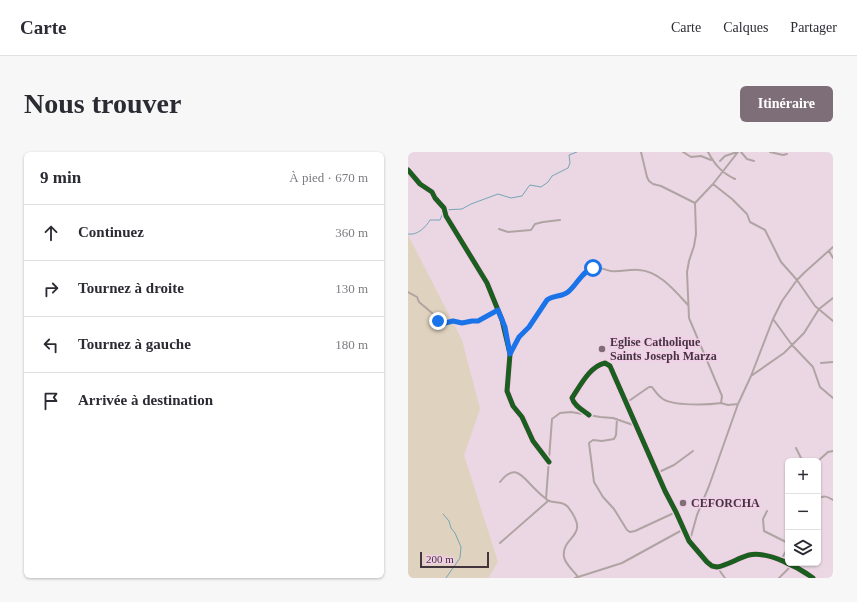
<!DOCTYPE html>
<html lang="fr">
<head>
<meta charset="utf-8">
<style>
  body { margin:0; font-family:Georgia,serif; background:#f7f7f7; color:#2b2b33 }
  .controls { position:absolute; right:12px; bottom:12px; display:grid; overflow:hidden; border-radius:6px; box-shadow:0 1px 3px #0004 }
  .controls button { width:36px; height:36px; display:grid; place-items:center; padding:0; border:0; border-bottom:1px solid #e1e1e2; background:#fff; color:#2b2b33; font:20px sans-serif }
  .scale { position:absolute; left:12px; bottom:10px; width:69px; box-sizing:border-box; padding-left:4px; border:2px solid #43353e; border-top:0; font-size:11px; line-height:14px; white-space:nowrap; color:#43353e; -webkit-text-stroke:3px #f3cfe7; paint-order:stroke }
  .stop { position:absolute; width:12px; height:12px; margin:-9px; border:3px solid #1a73e8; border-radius:50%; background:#fff }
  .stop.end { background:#1a73e8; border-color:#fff; box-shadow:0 1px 4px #0008 }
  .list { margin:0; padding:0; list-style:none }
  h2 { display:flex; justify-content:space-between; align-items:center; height:52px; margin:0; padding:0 16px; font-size:17px }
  h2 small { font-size:13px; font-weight:400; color:#7c7c81 }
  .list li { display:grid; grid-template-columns:26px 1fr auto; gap:12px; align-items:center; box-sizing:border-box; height:56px; padding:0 16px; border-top:1px solid #e1e1e2 }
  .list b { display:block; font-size:15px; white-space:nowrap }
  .list em { font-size:13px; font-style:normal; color:#7c7c81 }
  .icon { flex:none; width:22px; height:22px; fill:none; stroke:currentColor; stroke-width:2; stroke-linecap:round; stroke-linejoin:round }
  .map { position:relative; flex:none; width:425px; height:426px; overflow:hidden; border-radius:6px }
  header { display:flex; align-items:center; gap:24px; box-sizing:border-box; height:56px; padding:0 20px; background:#fff; border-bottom:1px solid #e1e1e2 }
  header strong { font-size:19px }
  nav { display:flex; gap:22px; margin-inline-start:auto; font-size:14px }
  .intro { display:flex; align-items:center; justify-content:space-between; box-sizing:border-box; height:96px; padding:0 24px }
  h1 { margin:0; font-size:28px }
  .button { padding:10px 18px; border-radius:6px; background:#7e6e78; color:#fff; font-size:14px; font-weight:700 }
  main { display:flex; gap:24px; padding:0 24px }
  aside { flex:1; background:#fff; border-radius:6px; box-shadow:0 1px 3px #0004 }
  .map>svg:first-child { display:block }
  .green { fill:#dfd2be }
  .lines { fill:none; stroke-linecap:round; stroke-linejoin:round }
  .stream { stroke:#75a4b6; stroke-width:1 }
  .street { stroke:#b0a4a3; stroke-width:2 }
  .cycleway-casing { stroke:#f3cfe7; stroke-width:8 }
  .cycleway { stroke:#1b5e20; stroke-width:5 }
  .route { stroke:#1a73e8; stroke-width:5 }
  .poi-dot { fill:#7e6e78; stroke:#f3cfe7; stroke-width:1.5 }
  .labels { text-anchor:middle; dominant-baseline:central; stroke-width:3; stroke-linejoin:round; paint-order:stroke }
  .poi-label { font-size:12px; font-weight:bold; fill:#43353e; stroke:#f3cfe7; text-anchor:start }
</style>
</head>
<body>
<header>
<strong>Carte</strong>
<nav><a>Carte</a><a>Calques</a><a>Partager</a></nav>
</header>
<div class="intro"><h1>Nous trouver</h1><a class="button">Itinéraire</a></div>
<main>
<aside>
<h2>9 min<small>À pied · 670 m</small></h2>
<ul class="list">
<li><svg class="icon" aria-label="ahead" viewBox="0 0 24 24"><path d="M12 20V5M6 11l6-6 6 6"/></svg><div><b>Continuez</b></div><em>360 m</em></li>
<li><svg class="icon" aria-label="right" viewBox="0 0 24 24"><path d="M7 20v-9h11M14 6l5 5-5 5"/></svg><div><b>Tournez à droite</b></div><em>130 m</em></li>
<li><svg class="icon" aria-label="left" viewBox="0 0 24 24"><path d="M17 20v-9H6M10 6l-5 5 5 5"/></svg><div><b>Tournez à gauche</b></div><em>180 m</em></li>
<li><svg class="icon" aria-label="arrive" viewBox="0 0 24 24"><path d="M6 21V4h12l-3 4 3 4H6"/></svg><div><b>Arrivée à destination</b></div></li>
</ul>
</aside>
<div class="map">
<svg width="425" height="426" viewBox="0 0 425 426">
  <rect width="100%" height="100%" fill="#ebd7e4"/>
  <!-- green -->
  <path class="green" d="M0 83 54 188 72 257 56 303 90 410 80 426H0Z"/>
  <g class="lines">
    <!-- stream -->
    <path class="stream" d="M0 82C9 84 18 75 22 68H32L36 58 54 57 63 52 90 42 103 46 114 44 121 34 122 33 133 35 140 30 144 24 160 16 162 11 161 3 169 0
      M35 362 41 369 43 376 47 381 53 395 52 406 38 426"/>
    <!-- street -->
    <path class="street" d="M233 0 239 25 241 29 245 32 253 34 287 51
      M275 0 283 5 293 4 303 8
      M300 0C307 13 314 21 327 27
      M330 0 305 32 287 51 288 82 286 94 281 109 279 120 281 166 314 244 313 251 320 253 330 252
      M333 0 339 7 346 9
      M362 0 375 3 379 2
      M312 9 317 4 329 0
      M0 18 12 32 24 40 27 46 36 56 38 64 79 131 94 168 102 202 99 239 105 254 114 265 125 289 141 310
      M305 32 324 47 339 62 342 70 357 78 373 110 389 128 407 154 425 169
      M91 77 100 80 123 78 127 72 135 70 152 68
      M421 99 425 106
      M0 140 9 145 11 150 24 161 30 169 34 171 45 169 53 171 64 169H71L90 158
      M365 167 384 193 405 215 412 235 425 246
      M102 200 111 185 121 175 139 148C145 144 153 145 159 141 168 135 172 121 182 116 189 113 196 118 203 119 212 120 222 117 231 118 251 119 267 139 280 153
      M413 211 425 210
      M343 224 376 201 396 181 411 157 425 146
      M218 251 241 235H244C247 239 250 244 255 247 265 254 300 253 313 251
      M181 263C175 258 166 254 164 246 172 234 182 214 197 211L202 214 257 339 268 360 281 389 299 410 304 414 309 415C320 413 330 406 341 403 360 399 390 415 405 426
      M209 267 208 283 206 287 194 289 185 288 181 291 186 330 195 345 206 357 219 378 222 380 227 379 268 360
      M388 296 393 306 396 309
      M410 309 420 300 425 299
      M249 321 266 313 285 299
      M92 330C107 311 114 324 125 335 129 339 133 343 137 346
      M410 348C415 342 420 345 425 348
      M359 359 355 367 356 379 380 391
      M282 388 289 363 301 334 330 252 343 224 365 167 374 149 389 128 397 120 425 95
      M92 391 140 349
      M372 409 380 396
      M309 415 317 426
      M170 425C166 419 157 412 156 405 153 383 184 386 160 355 153 347 144 353 138 347L144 267 152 261 163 260 192 265 205 266 228 274
      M167 426 214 411 276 377
      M371 426 384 413"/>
    <!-- cycleway casing -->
    <g class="cycleway-casing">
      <path id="cycleway" d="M0 18 12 32 24 40 27 46 36 56 38 64 79 131 94 168 102 202 99 239 105 254 114 265 125 289 141 310
        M181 263C175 258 166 254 164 246 172 234 182 214 197 211L202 214 257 339 268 360 281 389 299 410 304 414 309 415C320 413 330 406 341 403 360 399 390 415 405 426"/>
    </g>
    <!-- cycleway -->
    <use href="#cycleway" class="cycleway"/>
  </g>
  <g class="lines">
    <!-- route -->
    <path class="route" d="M30 169 37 171 45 169 54 171 64 169H70L90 158 97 175 102 202 111 185 121 175 139 148C145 143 154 145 160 140 169 133 174 119 185 116"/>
  </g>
  <!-- markers -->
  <g class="poi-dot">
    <circle cx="194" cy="197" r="4"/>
    <circle cx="275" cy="351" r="4"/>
  </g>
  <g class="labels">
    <!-- poi labels -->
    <g class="poi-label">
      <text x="202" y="190">Eglise Catholique<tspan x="202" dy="14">Saints Joseph Marza</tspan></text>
      <text x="283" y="351">CEFORCHA</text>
    </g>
  </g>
</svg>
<div class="controls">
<button>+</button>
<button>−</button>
<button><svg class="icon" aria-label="layers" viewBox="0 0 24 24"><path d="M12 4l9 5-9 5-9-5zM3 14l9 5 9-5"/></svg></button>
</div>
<div class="scale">200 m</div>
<div class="stop" style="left:185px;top:116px"></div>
<div class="stop end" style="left:30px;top:169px"></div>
</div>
</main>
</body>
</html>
